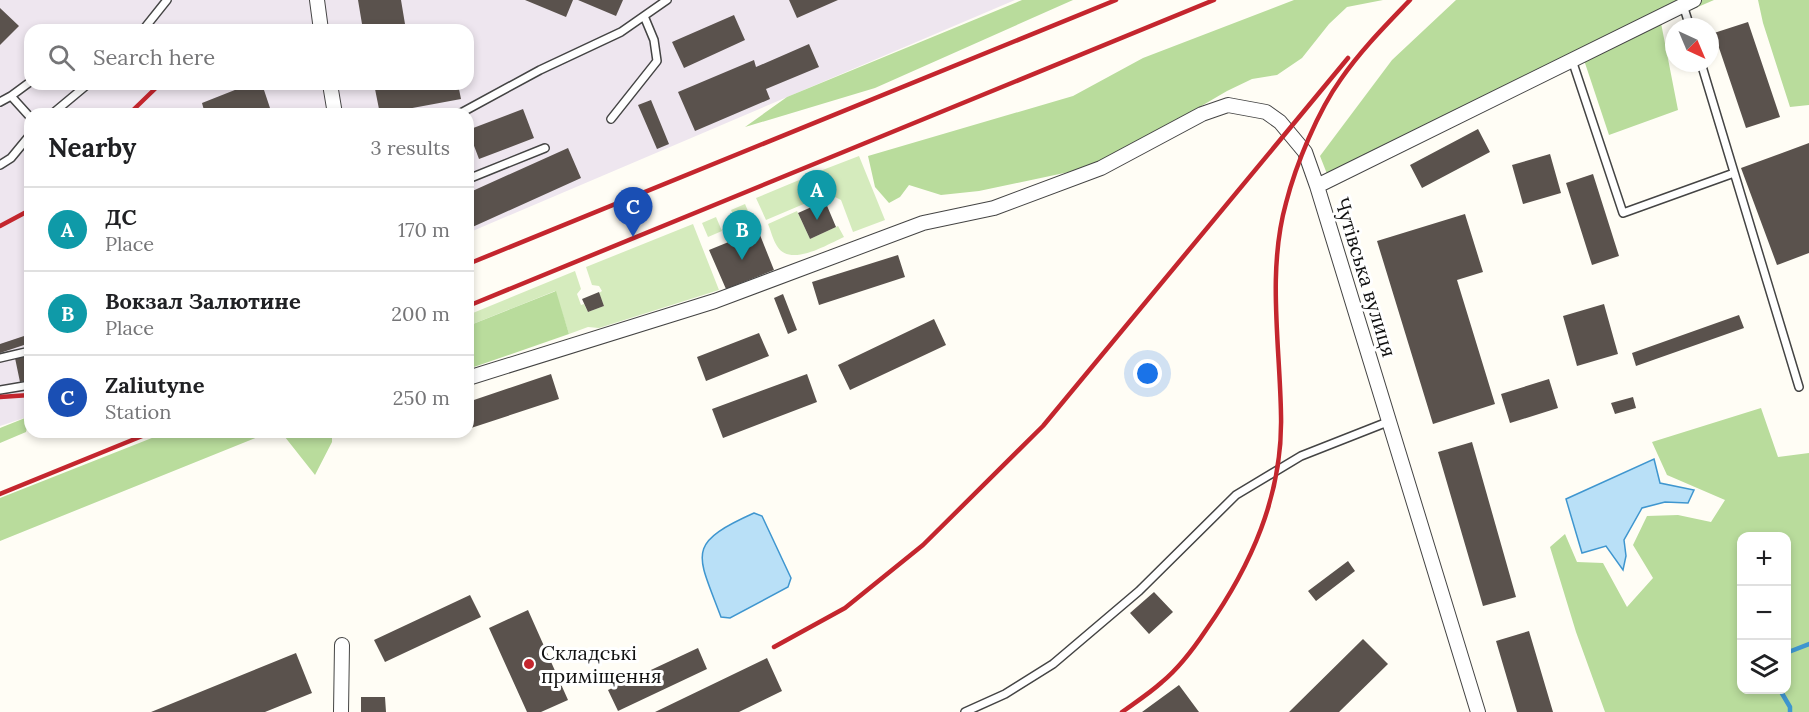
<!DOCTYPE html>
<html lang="en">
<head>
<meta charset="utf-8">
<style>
  body { margin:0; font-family:Lora,serif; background:#f6f6f6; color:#202124 }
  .controls { position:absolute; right:18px; bottom:18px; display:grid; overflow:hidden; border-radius:12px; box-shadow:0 3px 9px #0003 }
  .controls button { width:54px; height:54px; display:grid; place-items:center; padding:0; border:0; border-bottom:2px solid #e0e0e0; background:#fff; color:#202124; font:30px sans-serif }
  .compass { position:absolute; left:1665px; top:18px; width:54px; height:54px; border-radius:50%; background:#fff; box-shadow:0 3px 9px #0003; rotate:136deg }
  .you { position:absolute; left:1148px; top:374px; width:21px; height:21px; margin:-15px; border:4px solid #fff; border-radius:50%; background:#1a73e8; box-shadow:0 0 0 9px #1a73e833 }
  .badge { display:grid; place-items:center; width:39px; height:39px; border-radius:50%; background:#db2777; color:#fff; font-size:20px; font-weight:700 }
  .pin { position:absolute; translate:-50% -50px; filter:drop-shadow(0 2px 3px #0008) }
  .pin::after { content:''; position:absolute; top:32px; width:21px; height:18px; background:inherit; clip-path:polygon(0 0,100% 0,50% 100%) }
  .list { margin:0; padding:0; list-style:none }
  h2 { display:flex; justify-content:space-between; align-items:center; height:78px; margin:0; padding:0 24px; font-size:26px }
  h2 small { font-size:20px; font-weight:400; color:#757577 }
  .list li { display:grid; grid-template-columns:39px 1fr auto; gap:18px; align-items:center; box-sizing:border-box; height:84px; padding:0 24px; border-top:2px solid #e0e0e0 }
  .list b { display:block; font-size:22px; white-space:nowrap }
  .list p { margin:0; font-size:20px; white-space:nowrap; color:#757577 }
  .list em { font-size:20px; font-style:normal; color:#757577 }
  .icon { flex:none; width:33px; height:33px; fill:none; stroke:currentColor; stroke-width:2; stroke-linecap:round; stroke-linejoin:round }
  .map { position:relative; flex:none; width:1809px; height:712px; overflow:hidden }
  .search { position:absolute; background:#fff; box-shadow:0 3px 9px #0003; left:24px; top:24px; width:450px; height:66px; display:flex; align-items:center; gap:15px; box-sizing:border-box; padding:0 21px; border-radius:18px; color:#757577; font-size:22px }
  .panel { position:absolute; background:#fff; box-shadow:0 3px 9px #0003; left:24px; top:108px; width:450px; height:330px; border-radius:18px }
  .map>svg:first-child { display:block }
  .industrial { fill:#eee6ef; fill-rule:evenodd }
  .green { fill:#d5ebbd }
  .forest { fill:#b9dc9c; fill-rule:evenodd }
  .water { fill:#b9e0f7; stroke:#3f96cf; stroke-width:1.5 }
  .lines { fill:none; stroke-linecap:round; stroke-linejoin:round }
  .stream { stroke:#3f96cf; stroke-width:4.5 }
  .building { fill:#5a524d }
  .lane-casing { stroke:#444; stroke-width:10 }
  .street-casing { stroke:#444; stroke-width:16 }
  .lane { stroke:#fff; stroke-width:7 }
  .street { stroke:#fff; stroke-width:14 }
  .rail { stroke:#c4262e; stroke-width:4.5 }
  .poi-dot { fill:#c4262e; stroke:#fff; stroke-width:2 }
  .labels { text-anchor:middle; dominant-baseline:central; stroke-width:6; stroke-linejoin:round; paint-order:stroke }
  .street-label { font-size:20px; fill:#111; stroke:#fff }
  .poi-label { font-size:20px; fill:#111; stroke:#fff; text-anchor:start }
</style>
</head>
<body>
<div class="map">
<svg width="1809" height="712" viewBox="0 0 1809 712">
  <rect width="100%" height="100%" fill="#fffdf5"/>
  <!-- industrial -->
  <path class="industrial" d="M0 0H1015L468 233V114H30V416L0 426ZM30 30H468V84H30Z"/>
  <!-- green -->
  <path class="green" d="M859 156 885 220 853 232 841 200 829 194 820 171Z
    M816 173 825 195 766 220 756 198Z
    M745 204 751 218 737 224 731 210Z
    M797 211 810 239 838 226 844 237C828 244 790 268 777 246 773 240 771 231 768 224Z
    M716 217 722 231 708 237 702 223Z
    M693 224 719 290 599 328 588 327 569 334 555 291 468 326V315L575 271 581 289 577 294 581 305 584 304 588 312 604 306 599 293 602 291 599 286 592 285 586 267Z"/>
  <!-- forest -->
  <path class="forest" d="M1022 0H1073L875 88 745 127 787 97Z
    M1294 0H1383L1347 7 1329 24 1302 58 1277 75 1252 79 1227 91 1109 160 1083 169 979 191 941 195 909 185 900 197 889 203 875 187 868 156 1073 96 1143 58Z
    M1456 0H1714L1661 23 1678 110 1609 135 1582 54 1331 184 1320 156 1392 60Z
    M1758 0H1809V105L1790 107 1763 23Z
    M556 291 569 334 468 369V326Z
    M1761 408 1778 457 1809 453V712H1605L1576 632 1550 547 1565 534 1577 562 1603 563 1627 607 1653 578 1633 545 1647 516 1678 515 1711 522 1725 500 1667 475 1652 442ZM1742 536H1786V690H1742Z
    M30 416 26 432 0 443V428Z
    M167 432H270L0 541V498Z
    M281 432H332V442L315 475Z"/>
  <!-- water -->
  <path class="water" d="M1654 459 1660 483 1694 490 1688 503 1665 502 1642 508 1624 540 1626 556 1623 570 1606 546 1582 553 1566 499Z
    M754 513 762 516 791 578 788 587 730 618 721 617C697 553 685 544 754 513Z"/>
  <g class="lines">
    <!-- stream -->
    <path class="stream" d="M1786 653 1809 644
      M1780 690 1790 707V712"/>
  </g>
  <!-- building -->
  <path class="building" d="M358 0H401L406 30H363Z
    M525 0H573L566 17Z
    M578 0H623L616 16Z
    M789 0H838L797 18Z
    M0 8 19 26 0 45Z
    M734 15 745 40 684 68 672 42Z
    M1748 22 1780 117 1746 128 1714 33Z
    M809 44 819 67 766 89 770 99 695 131 678 92 754 60 756 67Z
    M250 84H262L272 114H205L202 103Z
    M374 84H458L461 99 380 114Z
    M651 100 669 144 657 149 638 105Z
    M523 109 534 138 479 159 468 130Z
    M1478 129 1490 152 1422 188 1410 165Z
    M1809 143V253L1777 265 1741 168Z
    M568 148 581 178 468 229V193Z
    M1550 154 1561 193 1523 204 1512 165Z
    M1593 174 1619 256 1592 265 1566 183Z
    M825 201 836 227 810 239 798 213Z
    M1465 214 1483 272 1457 280 1495 404 1433 424 1377 241Z
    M758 230 774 270 726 289 709 250Z
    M898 255 905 277 819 305 812 282Z
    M599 292 604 306 588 312 582 299Z
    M783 294 797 330 788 334 774 298Z
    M1604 304 1618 354 1577 366 1563 316Z
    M1739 315 1744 328 1636 366 1632 353Z
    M934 319 946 345 850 390 838 365Z
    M759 333 769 356 706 381 697 357Z
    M30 334V343L0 353V344Z
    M30 355V380L20 382 15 358Z
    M551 374 559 399 468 429V402Z
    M807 374 817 402 723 438 712 409Z
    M1549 379 1558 408 1510 423 1501 394Z
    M1633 397 1636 408 1615 414 1611 403Z
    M1472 442 1516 597 1483 606 1438 452Z
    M1348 561 1355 571 1316 601 1308 591Z
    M1154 592 1173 612 1149 634 1130 613Z
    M470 595 481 617 385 662 374 640Z
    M528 610 568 700 541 712H527L489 628Z
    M1529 631 1553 712H1517L1496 641Z
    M1363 639 1388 664 1339 712H1289Z
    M698 648 707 669 618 711 608 690Z
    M296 653 312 693 265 712H151Z
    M767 658 782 691 739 712H655Z
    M1179 685 1199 712H1142Z
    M361 697H385L386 712H361Z"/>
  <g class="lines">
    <!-- lane casing -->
    <g class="lane-casing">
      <path id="lane" d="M1683 5 1690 27
        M143 30 167 0
        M1572 60 1623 213 1734 173
        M1701 63 1799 387
        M11 96 30 82
        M0 102 11 96 30 117
        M52 114 88 84
        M459 114 540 70 621 32 667 0
        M611 119 657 61 654 40 644 16
        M0 165 11 158 30 135
        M468 179 545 148
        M0 358 30 351
        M0 390 30 385
        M965 712 1005 694 1053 664 1139 591 1236 495 1301 456 1390 421"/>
    </g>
    <!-- street casing -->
    <g class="street-casing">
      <path id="street" d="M317 0 321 30
        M330 84 335 114
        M1317 186 1694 0
        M468 378 715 301 923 223 994 208 1101 168 1202 114 1228 105 1266 112 1280 122 1305 152 1317 186 1478 712
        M341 712 342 645"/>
    </g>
    <!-- lane -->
    <use href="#lane" class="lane"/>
    <!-- street -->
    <use href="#street" class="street"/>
    <!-- rail -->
    <path class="rail" d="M214 30 216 28
      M129 114 160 84
      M0 226 30 210
      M468 264 1116 0
      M468 306 1214 0
      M0 397 30 395
      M0 494 152 432
      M774 647 845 608 923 545 1043 426 1348 58
      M1122 712C1136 702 1150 693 1162 682 1179 668 1194 648 1206 630 1251 566 1283 495 1281 415 1280 346 1267 271 1286 203 1296 164 1318 111 1341 79 1361 50 1386 25 1410 0"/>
  </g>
  <!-- markers -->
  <circle class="poi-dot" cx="529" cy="664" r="6"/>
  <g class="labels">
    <!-- street labels -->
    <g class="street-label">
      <text transform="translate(1366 277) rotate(73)">Чутівська вулиця</text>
    </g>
    <!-- poi labels -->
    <g class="poi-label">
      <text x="541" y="652">Складські<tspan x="541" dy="23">приміщення</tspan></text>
    </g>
  </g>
</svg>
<div class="controls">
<button>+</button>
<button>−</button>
<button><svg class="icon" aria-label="layers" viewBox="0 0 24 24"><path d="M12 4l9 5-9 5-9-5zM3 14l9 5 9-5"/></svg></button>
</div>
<svg class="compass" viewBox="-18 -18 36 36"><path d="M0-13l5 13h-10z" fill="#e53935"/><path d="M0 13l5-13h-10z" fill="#757577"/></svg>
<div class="you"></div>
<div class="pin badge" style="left:817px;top:220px;background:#0f9aa8">A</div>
<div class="pin badge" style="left:742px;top:260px;background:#0f9aa8">B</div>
<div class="pin badge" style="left:633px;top:237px;background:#1a4fb4">C</div>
<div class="search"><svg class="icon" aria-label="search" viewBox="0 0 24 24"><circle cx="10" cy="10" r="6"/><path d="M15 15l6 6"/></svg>Search here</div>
<section class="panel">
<h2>Nearby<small>3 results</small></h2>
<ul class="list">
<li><span class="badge" style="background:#0f9aa8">A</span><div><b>ДС</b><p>Place</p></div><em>170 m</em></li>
<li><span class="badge" style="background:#0f9aa8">B</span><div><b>Вокзал Залютине</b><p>Place</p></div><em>200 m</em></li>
<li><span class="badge" style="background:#1a4fb4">C</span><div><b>Zaliutyne</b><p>Station</p></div><em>250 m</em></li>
</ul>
</section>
</div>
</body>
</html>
